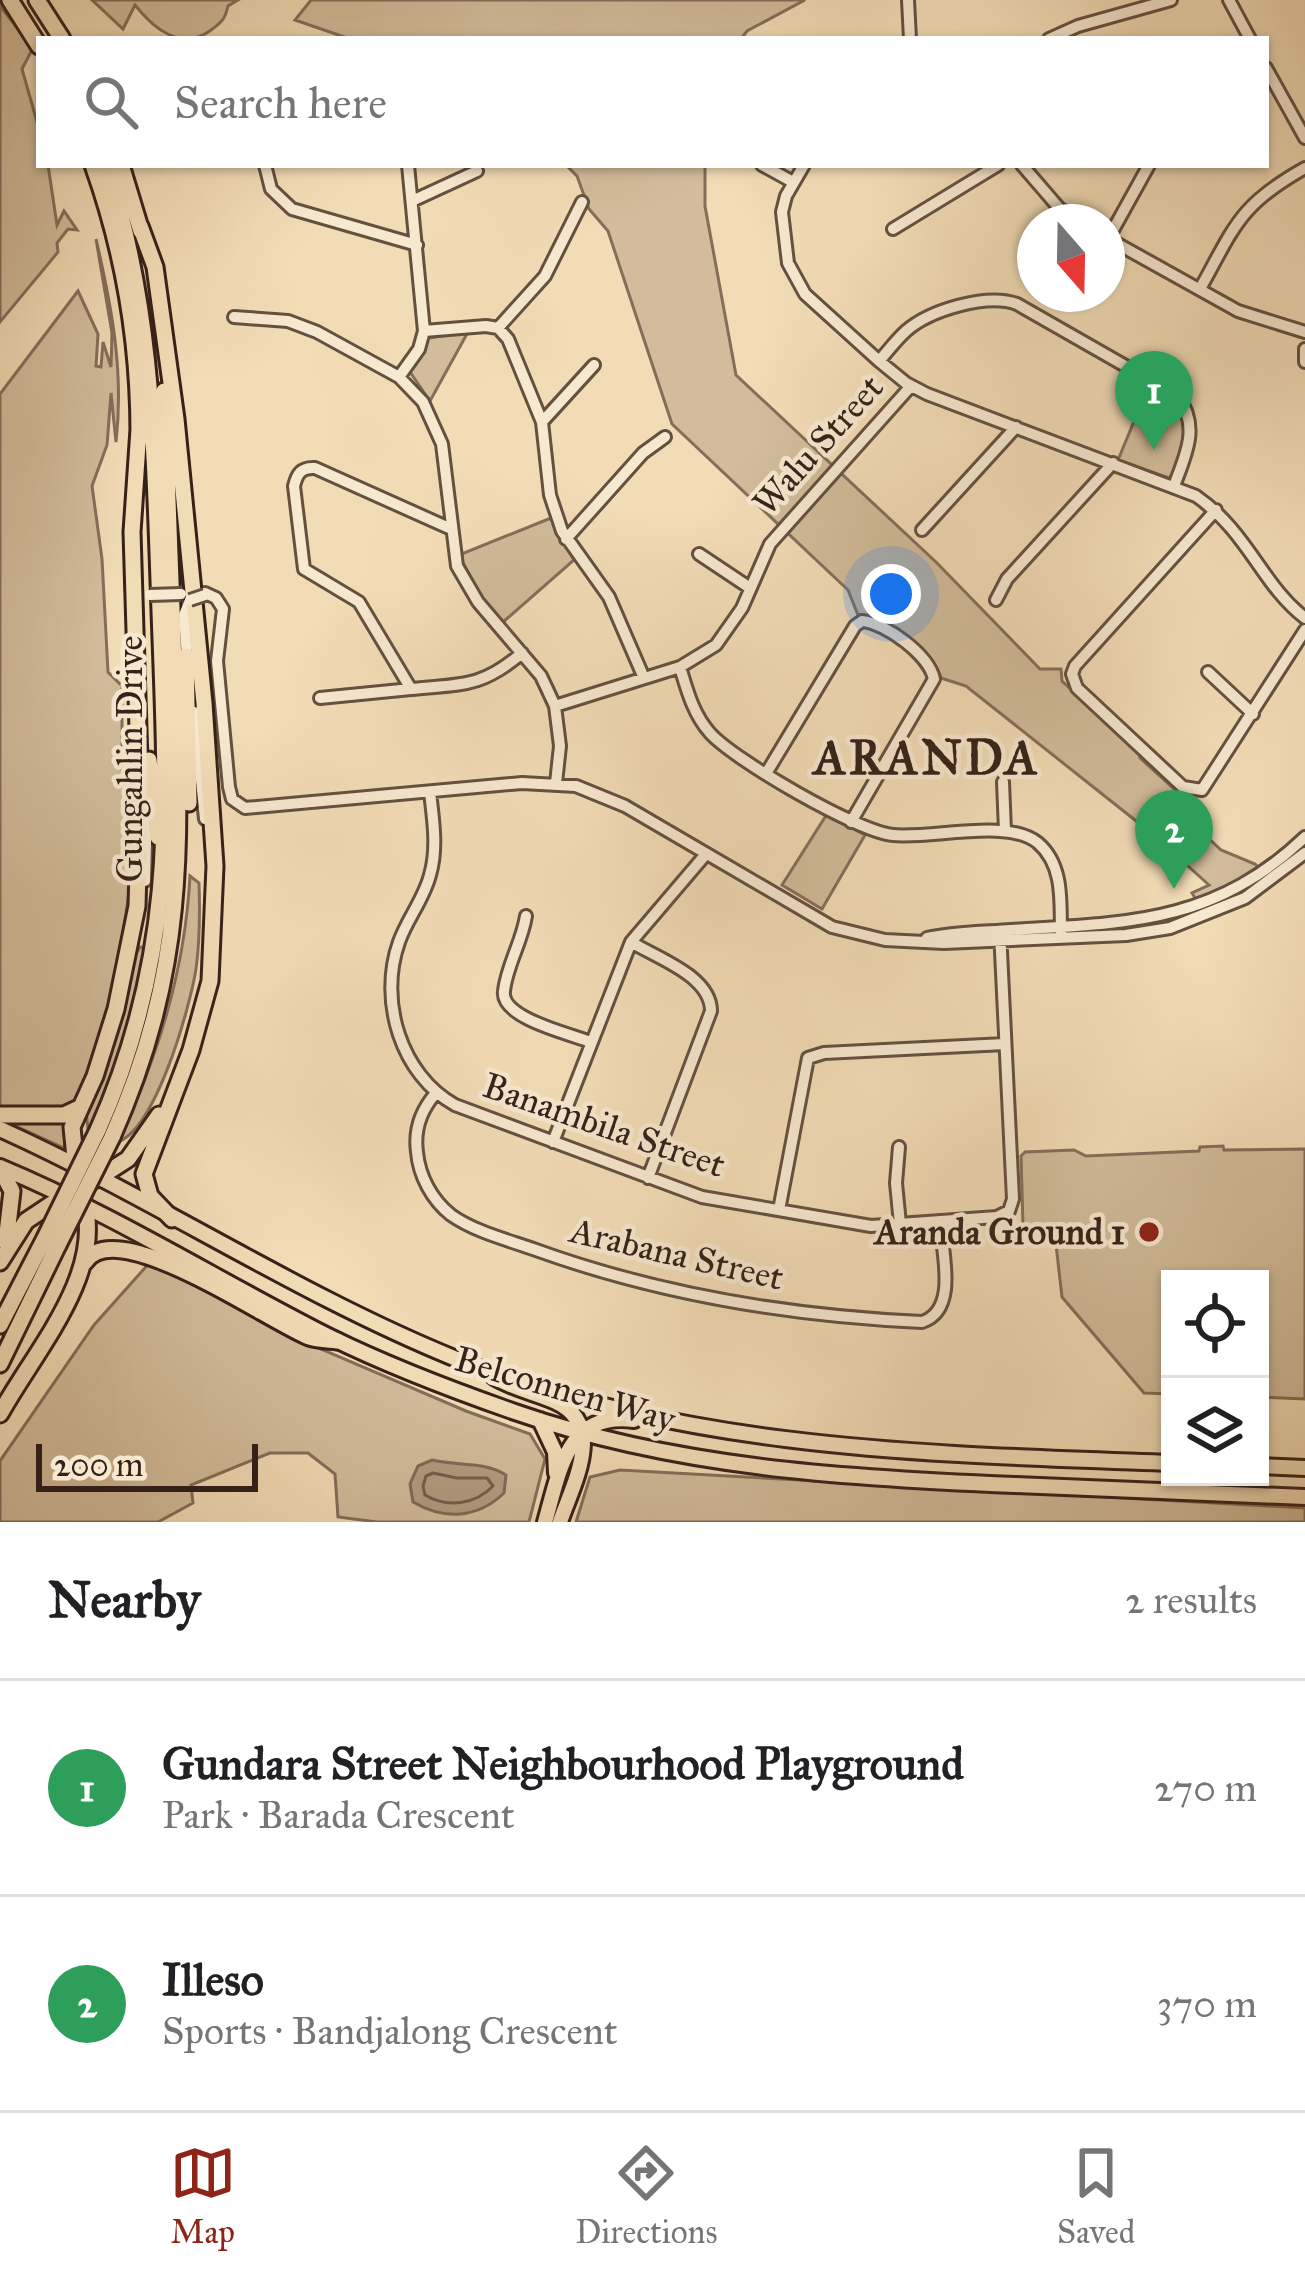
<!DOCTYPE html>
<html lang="en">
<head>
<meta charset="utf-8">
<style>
  body { margin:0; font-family:"IM FELL Great Primer",serif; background:#f6f6f6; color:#202124 }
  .controls { position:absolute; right:36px; bottom:36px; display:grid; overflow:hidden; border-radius:0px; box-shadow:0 3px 9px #0004 }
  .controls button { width:108px; height:108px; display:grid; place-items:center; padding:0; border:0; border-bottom:3px solid #e0e0e0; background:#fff; color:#202124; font:60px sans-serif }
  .compass { position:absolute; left:1017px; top:204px; width:108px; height:108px; border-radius:50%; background:#fff; box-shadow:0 3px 9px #0004; rotate:160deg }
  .scale { position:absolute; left:36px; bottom:30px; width:222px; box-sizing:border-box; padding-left:12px; border:6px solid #362119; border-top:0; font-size:33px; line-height:42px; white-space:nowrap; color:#362119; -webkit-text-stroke:9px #f7e8d0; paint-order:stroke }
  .you { position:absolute; left:891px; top:594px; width:42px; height:42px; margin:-30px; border:9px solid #fff; border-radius:50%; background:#1a73e8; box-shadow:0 0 0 18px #1a73e833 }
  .badge { display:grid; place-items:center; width:78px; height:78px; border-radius:50%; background:#8f2418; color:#fff; font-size:39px; font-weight:700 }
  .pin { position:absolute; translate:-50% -99px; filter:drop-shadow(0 3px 6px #0008) }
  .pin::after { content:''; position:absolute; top:63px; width:42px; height:36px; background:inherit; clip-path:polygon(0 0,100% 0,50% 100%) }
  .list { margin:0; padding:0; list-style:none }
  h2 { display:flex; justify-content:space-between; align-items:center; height:156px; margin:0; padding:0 48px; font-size:51px }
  h2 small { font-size:39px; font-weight:400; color:#757577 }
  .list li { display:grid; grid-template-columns:78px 1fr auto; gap:36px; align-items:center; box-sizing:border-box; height:216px; padding:0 48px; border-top:3px solid #e0e0e0 }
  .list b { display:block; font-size:45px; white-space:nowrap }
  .list p { margin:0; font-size:39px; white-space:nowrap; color:#757577 }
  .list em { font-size:39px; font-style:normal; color:#757577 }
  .icon { flex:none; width:66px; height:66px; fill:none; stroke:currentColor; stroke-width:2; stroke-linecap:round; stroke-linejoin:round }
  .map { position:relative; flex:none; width:1305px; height:1522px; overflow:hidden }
  .search { position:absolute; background:#fff; box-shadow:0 3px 9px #0004; left:36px; right:36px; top:36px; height:132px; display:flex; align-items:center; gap:30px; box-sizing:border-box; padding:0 42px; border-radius:0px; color:#757577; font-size:45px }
  .sheet { height:588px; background:#fff }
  nav { display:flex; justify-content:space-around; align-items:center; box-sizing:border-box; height:168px; border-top:3px solid #e0e0e0; background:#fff; font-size:33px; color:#757577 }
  nav a { display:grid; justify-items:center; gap:6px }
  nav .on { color:#8f2418 }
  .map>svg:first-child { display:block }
  .green { fill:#d2bc9b; stroke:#846e5a; stroke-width:3 }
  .water { fill:#b29c81; stroke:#806b57; stroke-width:3 }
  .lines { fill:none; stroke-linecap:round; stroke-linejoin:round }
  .shore { stroke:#745e4d; stroke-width:3 }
  .minor-casing { stroke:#655040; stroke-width:16 }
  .major-casing { stroke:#362119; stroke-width:20 }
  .highway-casing { stroke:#362119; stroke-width:21 }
  .minor { stroke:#f7e8d0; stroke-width:10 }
  .major { stroke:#f2dcb6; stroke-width:14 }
  .highway { stroke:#f2dcb6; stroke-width:15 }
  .minor-bridge-casing { stroke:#655040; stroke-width:16; stroke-linecap:butt }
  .highway-bridge-casing { stroke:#362119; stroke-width:21; stroke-linecap:butt }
  .minor-bridge { stroke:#f7e8d0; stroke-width:10 }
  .highway-bridge { stroke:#f2dcb6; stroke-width:15 }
  .poi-dot { fill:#8f2418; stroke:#f7e8d0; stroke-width:4.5 }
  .labels { text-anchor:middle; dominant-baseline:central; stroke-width:9; stroke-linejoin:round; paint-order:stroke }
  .street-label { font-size:36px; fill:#362119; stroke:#f7e8d0 }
  .poi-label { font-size:36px; font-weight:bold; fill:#362119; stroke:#f7e8d0; text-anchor:end }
  .district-label { font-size:48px; font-weight:bold; letter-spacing:3px; fill:#362119; stroke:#f7e8d0 }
</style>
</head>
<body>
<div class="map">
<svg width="1305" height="1522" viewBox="0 0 1305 1522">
  <rect width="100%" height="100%" fill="#f2dcb6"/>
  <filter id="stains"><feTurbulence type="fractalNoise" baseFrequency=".00167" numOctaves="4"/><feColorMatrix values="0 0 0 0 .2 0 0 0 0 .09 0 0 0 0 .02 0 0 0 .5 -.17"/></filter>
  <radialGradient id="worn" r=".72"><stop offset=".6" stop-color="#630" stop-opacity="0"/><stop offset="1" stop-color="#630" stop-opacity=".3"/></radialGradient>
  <!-- green -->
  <path class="green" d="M92 0H238L228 6C225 19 222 22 211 30 182 52 154 29 135 5L123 29Z
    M311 0H805L747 31 741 39H350L295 20Z
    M0 6 33 48 22 69 39 129V165H48L57 225 64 211 77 230 68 229 57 243 58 252 0 322Z
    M566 165H705V206L736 375 937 563 1040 669H1061L1062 681 1139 753 1140 758 1184 798 1199 802 1201 831 1221 850 1255 864 1261 870 1197 901 1192 893 1209 885 1150 832 966 686 941 678C937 658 878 612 858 615L848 590 672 424 608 231 589 209 577 176Z
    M96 239C112 308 124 372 116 442L111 393 107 445 92 486 102 559 108 672 122 686V773L131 799 130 887 115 984 80 1097 74 1106 65 1110 0 1108V394L78 291 98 334 96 366 101 367 103 342 111 367 112 333Z
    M468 332 430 401 410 372 429 338Z
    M1155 384C1189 409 1197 443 1169 478L1118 460 1135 419Z
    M551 518 574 560 503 622 479 594 459 555Z
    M827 814 865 835 822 909 782 885Z
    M190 876 199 883C200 912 200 940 196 969 190 1007 154 1138 113 1143L88 1129 86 1111 105 1069 133 959 140 947 146 948V964L114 1075 91 1127 119 1141C158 1055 185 971 190 876Z
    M69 1119 64 1148 7 1122Z
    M1223 1146 1224 1150 1305 1149V1399L1260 1397V1279H1170V1394L1144 1393 1062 1297 1055 1236H1026L1023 1226 1021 1156 1025 1152 1074 1150 1086 1156 1199 1151 1200 1147Z
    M152 1260 302 1341 466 1411 530 1434 545 1459 529 1522H377L338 1517 335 1474 308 1453H270L191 1485 193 1503 158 1522H0V1461L94 1325Z
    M620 1470 1305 1508V1522H576L590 1477Z"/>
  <!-- water -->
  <path class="water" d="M432 1460C457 1466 484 1461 506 1475L504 1493C477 1519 444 1520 413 1502L410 1484 418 1466Z"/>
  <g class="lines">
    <!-- shore -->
    <path class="shore" d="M433 1473 457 1478H487L493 1486C475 1505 447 1508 425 1495L423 1486 426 1476Z"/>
    <!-- minor casing -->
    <g class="minor-casing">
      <path id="minor" d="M908 0 910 39
        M1229 0 1250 39
        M1049 39 1078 26 1171 0
        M1266 68 1305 138
        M265 165 271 189 292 209 417 245
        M762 165 793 182
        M804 165 786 196 782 212 788 263 805 294 879 361 906 383 927 394 1196 496C1249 533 1261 584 1305 618
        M1022 165 1059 208 1078 222
        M412 201 477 171
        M893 229 998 165
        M1107 238 1238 311 1305 332
        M1108 239 1149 165
        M1200 289C1235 226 1239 205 1305 168
        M234 317 288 321 317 332 399 377 423 402 442 444 457 566 478 602 541 676 555 706 560 746 556 783
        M498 328 508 339 542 422 550 495 562 531 609 597 644 678
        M424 331 486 326 498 328 545 276 582 202
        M1305 349V362
        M879 361C888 351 896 340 906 331 930 310 987 293 1017 304L1178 396C1200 427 1186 454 1174 486
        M399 377 419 349 424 331 408 165
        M542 422 594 365
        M1216 510 1075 666 1072 674 1077 688 1183 787 1202 790 1305 630
        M449 528 315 468C301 467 297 474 294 486L304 569 359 602 411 689C462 684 481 688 522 653
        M922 530 1016 427
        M566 539 643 453 665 437
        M699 554 750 588
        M205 593 216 598 223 609 217 661 229 787 232 799 245 808 522 783 576 786 625 806 832 927 885 940 944 943 1126 935 1170 928 1245 898 1305 853
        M996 600 1007 579 1113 463
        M187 658 184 615 190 600
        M680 667C687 690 693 714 710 733 734 760 858 832 893 835 932 839 1008 818 1038 843 1065 866 1060 905 1061 937
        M1208 672 1253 714
        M320 698 411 689
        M555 706 680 667 716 645 742 608 770 544 911 386
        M194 712 205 819
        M767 772 855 626 862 621C886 623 929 655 934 679L851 822
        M1003 782 1005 831
        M430 792C433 819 438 848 430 875 424 899 407 919 399 942 378 1001 401 1075 455 1105L702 1197 871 1226 997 1217 1009 1211 1013 1199 1000 931
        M145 881 147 803
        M526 916C522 942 507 965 504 991 500 1018 570 1034 591 1042
        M927 938C955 932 983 932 1011 930 1128 923 1215 923 1305 837
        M631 942C657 958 711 976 711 1011L648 1178
        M436 1093C421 1110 414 1130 417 1152 419 1176 432 1200 451 1215 475 1232 508 1240 536 1250 661 1295 790 1316 922 1322 959 1310 942 1252 940 1221
        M553 1142 631 942 706 854
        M899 1147 896 1183 900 1224
        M779 1210 808 1058 824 1053 1005 1044"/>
    </g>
    <!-- major casing -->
    <g class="major-casing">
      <path id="major" d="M0 1129C155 1199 297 1294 454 1358 683 1450 928 1454 1170 1463
        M0 1167C115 1215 219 1281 330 1337 389 1366 452 1390 515 1412 676 1468 846 1478 1015 1485 1112 1489 1208 1493 1305 1497
        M494 1377C514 1389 536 1393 556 1402 607 1425 572 1486 560 1522
        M540 1420 555 1452 556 1473
        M1260 1466 1305 1468
        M545 1522C560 1470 567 1411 634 1420"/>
    </g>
    <!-- highway casing -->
    <g class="highway-casing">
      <path id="highway" d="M10 0 39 46
        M37 0 62 39
        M93 165C124 252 139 342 139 434
        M121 165 141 231
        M140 226 155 267 176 419 204 703 215 866 210 981 191 1050 144 1174 150 1196 172 1219
        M186 656 189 803
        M149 760 158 837
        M0 1115H64L79 1108
        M98 1130C183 940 165 782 159 581 154 439 151 300 106 165
        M112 1137C187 967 181 845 174 664 171 573 167 482 164 391
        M0 1168 12 1191 6 1242
        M76 1168 72 1127 95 1076 116 1009 137 906 140 795 132 532 139 429
        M97 1179 128 1159 159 1115
        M0 1262 26 1221 65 1195
        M85 1262C116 1213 270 1322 309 1337 318 1340 328 1340 337 1341
        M0 1325 45 1238
        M0 1364 58 1245
        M0 1414C34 1352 104 1275 84 1203"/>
    </g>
    <!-- minor -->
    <use href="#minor" class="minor"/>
    <!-- major -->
    <use href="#major" class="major"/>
    <!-- highway -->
    <use href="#highway" class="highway"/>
    <!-- minor-bridge casing -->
    <g class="minor-bridge-casing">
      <path id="minor-bridge" d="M150 595 181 594
        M190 600 205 595"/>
    </g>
    <!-- highway-bridge casing -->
    <g class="highway-bridge-casing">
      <path id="highway-bridge" d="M45 1238 98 1130
        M58 1245 112 1137"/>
    </g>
    <!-- minor-bridge -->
    <use href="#minor-bridge" class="minor-bridge"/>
    <!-- highway-bridge -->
    <use href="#highway-bridge" class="highway-bridge"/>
  </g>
  <!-- markers -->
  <circle class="poi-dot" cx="1149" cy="1232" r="12"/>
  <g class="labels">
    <!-- street labels -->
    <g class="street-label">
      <text transform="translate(818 445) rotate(-48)">Walu Street</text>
      <text transform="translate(130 759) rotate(-90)">Gungahlin Drive</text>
      <text transform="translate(604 1125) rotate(19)">Banambila Street</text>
      <text transform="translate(677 1254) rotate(13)">Arabana Street</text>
      <text transform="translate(565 1389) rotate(16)">Belconnen Way</text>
    </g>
    <!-- poi labels -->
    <g class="poi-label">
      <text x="1125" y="1232">Aranda Ground 1</text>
    </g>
    <!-- district labels -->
    <g class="district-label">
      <text x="927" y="757">ARANDA</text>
    </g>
  </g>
  <rect width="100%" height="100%" filter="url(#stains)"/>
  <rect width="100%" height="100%" fill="url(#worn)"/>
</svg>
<div class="controls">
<button><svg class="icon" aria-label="locate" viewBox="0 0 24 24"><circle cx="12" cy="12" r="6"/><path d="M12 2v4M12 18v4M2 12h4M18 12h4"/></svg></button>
<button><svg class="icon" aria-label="layers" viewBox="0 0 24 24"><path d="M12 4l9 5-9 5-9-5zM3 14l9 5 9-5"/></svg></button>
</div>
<svg class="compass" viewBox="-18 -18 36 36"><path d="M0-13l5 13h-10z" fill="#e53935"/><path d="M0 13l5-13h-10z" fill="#757577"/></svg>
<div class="scale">200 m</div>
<div class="you"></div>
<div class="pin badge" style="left:1154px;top:450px;background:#2e9e5b">1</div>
<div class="pin badge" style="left:1174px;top:889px;background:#2e9e5b">2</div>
<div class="search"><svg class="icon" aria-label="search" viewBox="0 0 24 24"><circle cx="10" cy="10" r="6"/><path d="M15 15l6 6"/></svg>Search here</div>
</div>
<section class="sheet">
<h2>Nearby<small>2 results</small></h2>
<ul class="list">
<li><span class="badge" style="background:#2e9e5b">1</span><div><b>Gundara Street Neighbourhood Playground</b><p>Park · Barada Crescent</p></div><em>270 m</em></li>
<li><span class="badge" style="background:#2e9e5b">2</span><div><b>Illeso</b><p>Sports · Bandjalong Crescent</p></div><em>370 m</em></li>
</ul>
</section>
<nav>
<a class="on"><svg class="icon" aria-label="map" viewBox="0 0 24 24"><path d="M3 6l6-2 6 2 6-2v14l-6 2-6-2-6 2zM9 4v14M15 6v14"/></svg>Map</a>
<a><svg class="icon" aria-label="directions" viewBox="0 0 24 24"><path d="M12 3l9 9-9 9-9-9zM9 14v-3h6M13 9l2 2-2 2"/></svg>Directions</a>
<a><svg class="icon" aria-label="saved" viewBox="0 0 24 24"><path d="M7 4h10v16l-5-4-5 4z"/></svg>Saved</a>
</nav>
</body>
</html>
